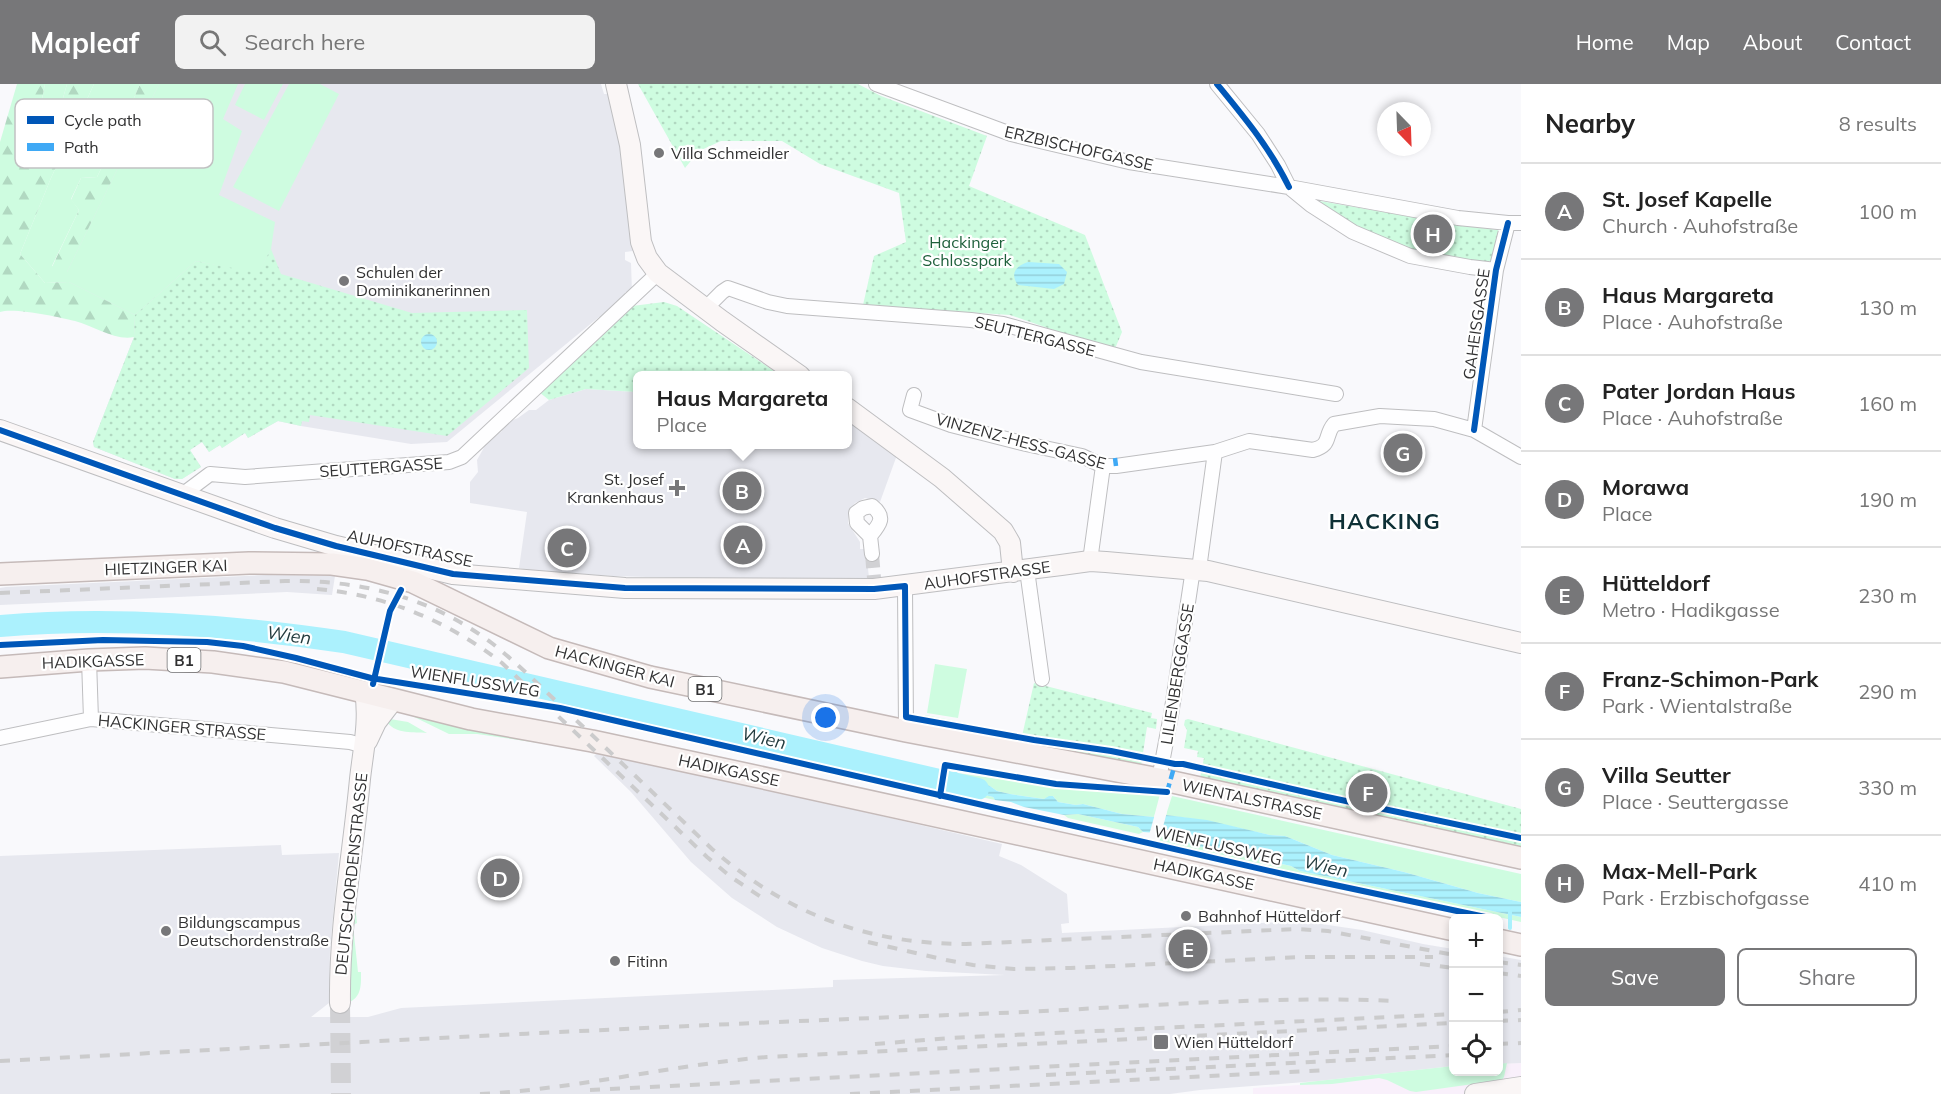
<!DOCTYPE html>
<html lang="en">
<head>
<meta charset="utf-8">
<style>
  body { margin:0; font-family:Mulish,sans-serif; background:#f2f2f2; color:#222 }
  .controls { position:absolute; right:18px; bottom:18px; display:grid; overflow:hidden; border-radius:9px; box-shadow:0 3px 9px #0003 }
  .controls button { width:54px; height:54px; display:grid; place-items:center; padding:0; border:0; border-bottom:2px solid #e0e0e0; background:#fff; color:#222; font:30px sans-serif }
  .compass { position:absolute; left:1377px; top:18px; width:54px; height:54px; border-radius:50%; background:#fff; box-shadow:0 3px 9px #0003; rotate:157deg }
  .you { position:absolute; left:826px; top:634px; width:21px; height:21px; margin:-15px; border:4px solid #fff; border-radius:50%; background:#1a73e8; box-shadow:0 0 0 9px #1a73e833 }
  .badge { display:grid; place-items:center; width:39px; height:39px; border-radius:50%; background:#777779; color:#fff; font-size:20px; font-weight:700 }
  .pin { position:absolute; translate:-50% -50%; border:3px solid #fff; box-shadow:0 2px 6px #0006 }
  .popup { position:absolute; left:633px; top:287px; width:219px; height:78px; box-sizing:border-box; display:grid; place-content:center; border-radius:9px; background:#fff; filter:drop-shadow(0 2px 4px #0005); font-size:20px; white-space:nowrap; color:#767676 }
  .popup b { font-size:22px; color:#222 }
  .popup::after { content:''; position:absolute; left:50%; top:100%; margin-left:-12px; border:12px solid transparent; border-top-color:#fff }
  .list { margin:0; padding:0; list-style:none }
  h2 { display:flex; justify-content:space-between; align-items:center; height:78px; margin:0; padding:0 24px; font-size:26px }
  h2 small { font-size:20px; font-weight:400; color:#767676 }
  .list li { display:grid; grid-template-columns:39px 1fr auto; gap:18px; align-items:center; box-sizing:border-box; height:96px; padding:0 24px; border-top:2px solid #e0e0e0 }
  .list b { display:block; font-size:22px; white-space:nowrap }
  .list p { margin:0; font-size:20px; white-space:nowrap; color:#767676 }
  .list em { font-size:20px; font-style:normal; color:#767676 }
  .actions { display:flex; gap:12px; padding:18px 24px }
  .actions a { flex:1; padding:14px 0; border:2px solid #777779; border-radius:9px; text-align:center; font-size:21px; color:#777779 }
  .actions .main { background:#777779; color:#fff }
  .icon { flex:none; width:33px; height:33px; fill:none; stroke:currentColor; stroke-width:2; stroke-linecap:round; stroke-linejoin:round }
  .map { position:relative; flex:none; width:1521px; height:1010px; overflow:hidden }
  header { display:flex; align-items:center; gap:36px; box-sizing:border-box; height:84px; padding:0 30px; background:#777779; color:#fff }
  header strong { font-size:28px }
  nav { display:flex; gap:33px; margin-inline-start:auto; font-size:21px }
  .search { width:420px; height:54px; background:#f2f2f2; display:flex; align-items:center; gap:15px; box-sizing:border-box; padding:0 21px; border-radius:9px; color:#767676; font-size:22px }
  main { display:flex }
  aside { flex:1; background:#fff }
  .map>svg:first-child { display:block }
  .industrial { fill:#f9f0fb }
  .built { fill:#e7e8ef }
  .grass { fill:#cefce0 }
  .forest { fill:url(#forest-firs) }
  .park { fill:url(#park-dots) }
  .water { fill:url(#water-rules) }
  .pier { fill:#f9f9fc }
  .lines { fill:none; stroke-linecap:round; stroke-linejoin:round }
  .stream { stroke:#abf1fd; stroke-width:4 }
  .river { stroke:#abf1fd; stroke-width:22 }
  .street-tunnel { stroke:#d1d1d4; stroke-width:14; stroke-dasharray:14 7; stroke-linecap:butt }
  .secondary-tunnel { stroke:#d1d1d4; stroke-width:20; stroke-dasharray:20 10; stroke-linecap:butt }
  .street-casing { stroke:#bebec0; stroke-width:16 }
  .secondary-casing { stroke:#bebec0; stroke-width:22 }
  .primary-casing { stroke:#c5bab9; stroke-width:24 }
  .street { stroke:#fefeff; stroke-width:14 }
  .secondary { stroke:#faf6f6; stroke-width:20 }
  .primary { stroke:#f6efee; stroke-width:21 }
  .rail { stroke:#cbcbcc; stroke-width:4; stroke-dasharray:10 10; stroke-linecap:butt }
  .quiet { stroke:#3fa9f5; stroke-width:4.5; stroke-dasharray:9 4.5; stroke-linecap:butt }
  .cycleway-casing { stroke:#fff; stroke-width:10 }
  .cycleway { stroke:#0057b8; stroke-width:6 }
  .poi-dot { fill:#777779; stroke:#fff; stroke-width:2 }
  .labels { text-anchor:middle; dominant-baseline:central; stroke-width:4.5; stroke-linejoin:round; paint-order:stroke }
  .shield { fill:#fff; stroke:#6f6f70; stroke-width:1.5 }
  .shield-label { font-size:15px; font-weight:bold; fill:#313132 }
  .street-label { font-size:16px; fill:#313132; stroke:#fff }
  .poi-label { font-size:16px; fill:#313132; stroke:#fff; text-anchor:start }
  .park-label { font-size:16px; fill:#1e603b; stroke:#fff }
  .water-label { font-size:18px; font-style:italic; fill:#243c3f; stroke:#fff }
  .district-label { font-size:22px; font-weight:bold; letter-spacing:1.5px; fill:#0e3036; stroke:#fff }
  .key { fill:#fff; stroke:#c1c1c2; stroke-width:1.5 }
  .key-label { font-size:16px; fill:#313132 }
</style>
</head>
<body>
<header>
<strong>Mapleaf</strong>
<div class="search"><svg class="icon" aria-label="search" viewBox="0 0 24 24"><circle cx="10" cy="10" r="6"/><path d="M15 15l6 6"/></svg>Search here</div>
<nav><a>Home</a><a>Map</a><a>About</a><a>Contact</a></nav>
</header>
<main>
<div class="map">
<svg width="1521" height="1010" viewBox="0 0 1521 1010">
  <defs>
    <pattern id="forest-firs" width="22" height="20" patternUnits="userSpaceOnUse" patternTransform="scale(1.5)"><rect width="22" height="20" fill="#cefce0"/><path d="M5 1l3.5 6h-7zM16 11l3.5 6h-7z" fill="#b1d8c1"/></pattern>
    <pattern id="park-dots" width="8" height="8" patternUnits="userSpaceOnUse" patternTransform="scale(1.5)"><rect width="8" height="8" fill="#cefce0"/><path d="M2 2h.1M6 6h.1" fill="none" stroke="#b1d8c1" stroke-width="1.8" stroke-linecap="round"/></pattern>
    <pattern id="water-rules" width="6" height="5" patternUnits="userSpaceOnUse" patternTransform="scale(1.5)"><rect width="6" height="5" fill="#abf1fd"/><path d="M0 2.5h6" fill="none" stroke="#94cfd9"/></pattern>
  </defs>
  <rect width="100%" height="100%" fill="#f9f9fc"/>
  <!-- industrial -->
  <path class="industrial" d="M1521 979V1010H1253V1004L1300 1001V999L1453 982 1454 988H1498L1499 980Z"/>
  <!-- built -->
  <path class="built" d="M150 0H601L604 10H608L618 38 630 114 633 167 625 168V176L631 179 632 208H625V217L604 235 599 233 447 358 411 360 301 342 278 337 248 354 245 349 222 364 220 361 209 368 202 358 190 366 201 383 182 395H175L94 363 93 358 134 253 51 207Z
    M586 305 637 308V360H847V337L897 371 880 418 865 414 855 419 849 427 848 439 860 458V465H866L869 494 748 496 613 492 528 486 519 484 527 428 470 419V398L478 388 477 376 486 360 502 347V345L510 337 518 334 529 326H536L549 316Z
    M266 491 335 492 332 511 287 508 0 521V504L6 503Z
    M600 666 619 670 624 675 640 676 1002 760 999 772 1021 781 1067 810 1069 839 1061 840 1062 849 1301 837 1362 846 1423 860 1453 865V982L1318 997 1200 1006 1170 1010H0V772L281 761 282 771 339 769 330 865 329 919 311 933H368L401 924 833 903V896L1005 891 926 887 883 882 862 877 822 864 777 843 732 814 691 778 631 708 594 672Z
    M1498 872 1521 876V979L1499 980Z"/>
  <!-- grass -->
  <path class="grass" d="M45 0H67L59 28 45 61 35 50Z
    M94 0H140L121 44 97 93 81 94 71 115 79 126 52 182 67 188 159 0H238L223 35 242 47 219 111 275 138 271 165 258 190 196 177 135 231 69 198 45 199 20 170 51 94Z
    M245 0H283L264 36 235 21Z
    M289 0H320L339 10 279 127 233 103Z
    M935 580 967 585 958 634 927 629Z
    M406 629 540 655 539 659 477 650H449Z
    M925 631 1023 650 1020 661 923 644Z
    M390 635 408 638 427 649C414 648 396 650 388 639Z
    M957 689C1024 698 1092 711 1160 710L1154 733 1122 730 1083 720 1076 721 1058 718 1053 712 1044 715 1010 710 997 707 990 702 961 694Z
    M959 705 993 713 995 716 953 707Z
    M1172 712 1521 790V818L1478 809 1404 788 1332 771 1285 752 1270 751 1208 737 1166 731Z
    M1078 730 1138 743 1143 748 1139 750 1068 734 1064 731Z
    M1161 751 1179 758 1291 782 1300 787 1521 833V838L1159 758Z
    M355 821 357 839 353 841 358 888H361C361 901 362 913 348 919V861Z
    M1507 979 1504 993 1502 996 1416 1008 1410 1007 1387 996 1379 994 1332 1000 1300 1001V999L1453 982 1454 988H1498L1499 980Z"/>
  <!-- forest -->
  <path class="forest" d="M17 0H45L35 50 44 61 59 28 67 0H94L51 94 20 170 45 199 69 198 135 231 134 253C115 257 94 242 75 237 60 233 13 223 0 228V58Z
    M140 0H159L67 188 57 190 52 183 79 126 71 116 81 94 97 93 121 44Z"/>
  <!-- park -->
  <path class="park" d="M638 0H858L881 12 987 52 969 102 1085 151 1122 248 1114 267 1010 231 863 221 874 172 906 158 899 109 820 80 782 57H721L699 67 685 84Z
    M1308 115 1465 142 1498 146 1501 153 1495 177C1448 181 1402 168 1360 147 1342 138 1325 126 1308 115Z
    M271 165 281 190 412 229 527 226 529 284 447 352 310 331 309 338 302 337 301 342 278 337 248 354 245 349 222 364 220 361 209 368 202 358 190 366 201 383 182 395H175L94 363 93 358 134 253 135 231 196 177 258 189Z
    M664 218 677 222 780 291 637 292V308L586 305 549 316 539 308 632 222Z
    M1034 599 1152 629 1151 634 1157 635 1156 645 1147 643 1141 682 1020 661Z
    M1188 635 1521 725V764L1200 694 1204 674 1197 673 1198 667 1184 664 1187 646 1184 641 1185 636Z"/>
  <!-- water -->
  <path class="water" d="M1028 178 1059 180 1067 188 1064 200 1054 205 1018 201C1010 190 1015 182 1028 178Z
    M421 258a8 8 0 1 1 16 0a8 8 0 1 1-16 0Z
    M953 688H957L962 694 990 702 997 707 1010 710 1044 715 1049 712H1053L1058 718 1076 721 1083 720 1122 730 1154 733 1166 731 1207 736 1270 751 1285 752 1332 771 1404 788 1478 809 1521 818V833L1300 787 1291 782 1179 758 1157 749 1143 748 1138 743 1078 730 1064 731 1024 723 1011 718 995 716 993 713 959 705 949 707 947 705 950 689Z"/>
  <!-- pier -->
  <path class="pier" d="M1167 728 1160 754 1149 751 1155 730Z"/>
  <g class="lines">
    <!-- stream -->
    <path class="stream" d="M1510 827V844"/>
    <!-- river -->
    <path class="river" d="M0 542C115 532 230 541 344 558L978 705"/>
    <!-- street-tunnel -->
    <path class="street-tunnel" d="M872 470 874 494"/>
    <!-- secondary-tunnel -->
    <path class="secondary-tunnel" d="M340 919 341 1010"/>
    <!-- street casing -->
    <g class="street-casing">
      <path id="street" d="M876 0 1011 50 1129 78 1289 103 1458 134 1508 139H1521
        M1217 0 1258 50 1278 81 1289 103 1311 121 1353 148 1410 172 1470 183 1496 186
        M706 224 722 208 728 204 768 218 787 222 971 236 1003 240 1141 278 1336 310
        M914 311 910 326 951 341 1026 360 1082 372 1103 382H1116L1215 368 1249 357 1313 366C1332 361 1324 352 1334 340L1380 332 1434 335 1474 346 1521 373
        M1474 346 1496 186 1508 139
        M182 411 210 390 245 393 449 378 462 373 658 189
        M870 452 857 439 856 429 863 424 872 422C886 433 880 440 870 452L872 470
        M1090 477 1103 382
        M1199 485 1215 368
        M1027 486 1042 595
        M905 502 906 647
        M89 576 91 635
        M0 654 91 635 350 658 364 662
        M1159 695 1171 631 1193 485"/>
    </g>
    <!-- secondary casing -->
    <g class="secondary-casing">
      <path id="secondary" d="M616 0 630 61 641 158 647 174 658 189 722 237 800 292
        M847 324 942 394 1003 447 1010 459 1013 488
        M0 346 275 444 336 462 453 490 625 504 874 505 1061 481 1090 477 1106 478 1208 487 1521 559
        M367 657 376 638 393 616
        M340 919C339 843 353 770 360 695 363 667 370 636 365 608
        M1475 1010 1521 1003"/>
    </g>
    <!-- primary casing -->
    <g class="primary-casing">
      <path id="primary" d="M0 490 249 479 332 480 367 485 413 498 549 564 650 593 906 647 1159 695 1521 774
        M0 583 89 576 145 574 213 578 284 588 471 635 592 657 750 691 1454 846
        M1498 856 1521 861"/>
    </g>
    <!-- street -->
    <use href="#street" class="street"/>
    <!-- secondary -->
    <use href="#secondary" class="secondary"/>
    <!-- primary -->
    <use href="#primary" class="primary"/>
    <!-- rail -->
    <path class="rail" d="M317 505C386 511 448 537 502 579L707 773 731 793 761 813
      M0 509 285 497C362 496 431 513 493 560 523 584 549 611 577 637 622 679 667 722 712 765 787 830 867 860 966 860L1296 845 1328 847 1454 871
      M868 858 946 876 973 881 1014 885 1071 884 1302 873H1433
      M1498 878 1521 881
      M1420 880 1454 884
      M1498 889 1521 892
      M1498 928 1521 926
      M1498 937 1521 936
      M875 960 950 954 1454 930
      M1498 960 1521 959
      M0 977C325 960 650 942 976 930 1116 925 1257 911 1397 917
      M1046 991 1454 971
      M590 1006 1454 962
      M480 1010C577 1005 671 981 767 973L1454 939
      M850 1010 1327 986"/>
    <!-- quiet -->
    <path class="quiet" d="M1115 374 1116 382
      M1167 708 1175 680"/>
    <!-- cycleway casing -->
    <g class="cycleway-casing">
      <path id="cycleway" d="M1217 0C1244 33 1270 64 1289 103
        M0 346 275 444 336 462 453 490 625 504 874 505 905 502 906 633 1034 656 1111 667 1175 680H1183L1327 713 1521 754
        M1474 346 1496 186 1508 139
        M0 561 103 556 207 558 243 562 296 574 371 594 560 624 1283 790 1490 834
        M373 600 390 527 401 506
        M940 712 945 681 1056 700 1167 708"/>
    </g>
    <!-- cycleway -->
    <use href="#cycleway" class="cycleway"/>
  </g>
  <!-- markers -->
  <g class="poi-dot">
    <circle cx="659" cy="69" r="6"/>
    <circle cx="344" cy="197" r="6"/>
    <path d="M674 395h6v6h6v6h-6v6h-6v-6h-6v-6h6z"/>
    <circle cx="1186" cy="832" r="6"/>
    <circle cx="166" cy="847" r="6"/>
    <circle cx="615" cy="877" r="6"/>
    <rect x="1153" y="950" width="16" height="16" rx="3"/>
  </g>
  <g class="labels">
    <!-- shield labels -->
    <g class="shield">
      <rect x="167.5" y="564" width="33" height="24" rx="4.5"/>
      <rect x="688.5" y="593" width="33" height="24" rx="4.5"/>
    </g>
    <g class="shield-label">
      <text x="184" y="576">B1</text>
      <text x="705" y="605">B1</text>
    </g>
    <!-- street labels -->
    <g class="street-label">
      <text transform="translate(1079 64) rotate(13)">ERZBISCHOFGASSE</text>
      <text transform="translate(1476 240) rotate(-82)">GAHEISGASSE</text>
      <text transform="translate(1035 252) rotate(14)">SEUTTERGASSE</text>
      <text transform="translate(1021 357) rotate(15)">VINZENZ-HESS-GASSE</text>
      <text transform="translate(381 383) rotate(-4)">SEUTTERGASSE</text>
      <text transform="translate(410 464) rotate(12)">AUHOFSTRASSE</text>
      <text transform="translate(166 483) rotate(-2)">HIETZINGER KAI</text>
      <text transform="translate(987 491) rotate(-8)">AUHOFSTRASSE</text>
      <text transform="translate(93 577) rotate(-2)">HADIKGASSE</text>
      <text transform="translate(615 582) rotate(15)">HACKINGER KAI</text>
      <text transform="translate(1177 590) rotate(-81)">LILIENBERGGASSE</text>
      <text transform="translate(475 597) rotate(9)">WIENFLUSSWEG</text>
      <text transform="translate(182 643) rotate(5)">HACKINGER STRASSE</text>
      <text transform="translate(729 686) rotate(12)">HADIKGASSE</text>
      <text transform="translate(1252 715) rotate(12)">WIENTALSTRASSE</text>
      <text transform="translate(1218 761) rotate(13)">WIENFLUSSWEG</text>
      <text transform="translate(351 790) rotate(-84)">DEUTSCHORDENSTRASSE</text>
      <text transform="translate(1204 790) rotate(12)">HADIKGASSE</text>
    </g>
    <!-- poi labels -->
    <g class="poi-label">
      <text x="671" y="69">Villa Schmeidler</text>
      <text x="356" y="188">Schulen der<tspan x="356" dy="18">Dominikanerinnen</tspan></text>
      <text x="664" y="395" text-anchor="end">St. Josef<tspan x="664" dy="18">Krankenhaus</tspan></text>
      <text x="1198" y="832">Bahnhof Hütteldorf</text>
      <text x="178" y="838">Bildungscampus<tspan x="178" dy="18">Deutschordenstraße</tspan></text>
      <text x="627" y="877">Fitinn</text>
      <text x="1174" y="958">Wien Hütteldorf</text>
    </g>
    <!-- park labels -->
    <g class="park-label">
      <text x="967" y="158">Hackinger<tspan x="967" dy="18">Schlosspark</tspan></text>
    </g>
    <!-- water labels -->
    <g class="water-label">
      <text transform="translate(289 551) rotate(8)">Wien</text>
      <text transform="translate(764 654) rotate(13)">Wien</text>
      <text transform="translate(1326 782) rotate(13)">Wien</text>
    </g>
    <!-- district labels -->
    <g class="district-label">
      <text x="1385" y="437">HACKING</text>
    </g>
  </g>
  <!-- legend -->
  <rect x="15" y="15" width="198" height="69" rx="9" class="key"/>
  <rect x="27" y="32" width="27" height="8" fill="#0057b8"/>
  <rect x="27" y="59" width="27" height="8" fill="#3fa9f5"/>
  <g class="key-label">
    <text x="64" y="42">Cycle path</text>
    <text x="64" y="69">Path</text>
  </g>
</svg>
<div class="controls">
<button>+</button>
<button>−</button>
<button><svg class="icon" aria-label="locate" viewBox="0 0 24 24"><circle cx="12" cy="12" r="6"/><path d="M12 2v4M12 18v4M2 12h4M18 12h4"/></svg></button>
</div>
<svg class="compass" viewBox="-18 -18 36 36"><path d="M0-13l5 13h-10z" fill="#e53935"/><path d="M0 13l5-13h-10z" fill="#767676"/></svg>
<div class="you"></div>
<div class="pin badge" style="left:743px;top:461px">A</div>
<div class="pin badge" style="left:742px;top:407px">B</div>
<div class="popup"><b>Haus Margareta</b>Place</div>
<div class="pin badge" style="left:567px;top:464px">C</div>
<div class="pin badge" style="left:500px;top:794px">D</div>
<div class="pin badge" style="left:1188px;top:865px">E</div>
<div class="pin badge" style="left:1368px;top:709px">F</div>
<div class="pin badge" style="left:1403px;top:369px">G</div>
<div class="pin badge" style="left:1433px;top:150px">H</div>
</div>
<aside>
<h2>Nearby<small>8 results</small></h2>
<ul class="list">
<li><span class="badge">A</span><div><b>St. Josef Kapelle</b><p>Church · Auhofstraße</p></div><em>100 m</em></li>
<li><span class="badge">B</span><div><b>Haus Margareta</b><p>Place · Auhofstraße</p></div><em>130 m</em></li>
<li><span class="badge">C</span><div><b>Pater Jordan Haus</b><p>Place · Auhofstraße</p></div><em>160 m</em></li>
<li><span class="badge">D</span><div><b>Morawa</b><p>Place</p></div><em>190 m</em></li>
<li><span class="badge">E</span><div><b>Hütteldorf</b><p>Metro · Hadikgasse</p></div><em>230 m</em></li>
<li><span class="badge">F</span><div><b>Franz-Schimon-Park</b><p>Park · Wientalstraße</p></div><em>290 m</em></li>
<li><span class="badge">G</span><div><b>Villa Seutter</b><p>Place · Seuttergasse</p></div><em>330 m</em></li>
<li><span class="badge">H</span><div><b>Max-Mell-Park</b><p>Park · Erzbischofgasse</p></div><em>410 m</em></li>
</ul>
<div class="actions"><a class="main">Save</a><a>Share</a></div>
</aside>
</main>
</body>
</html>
